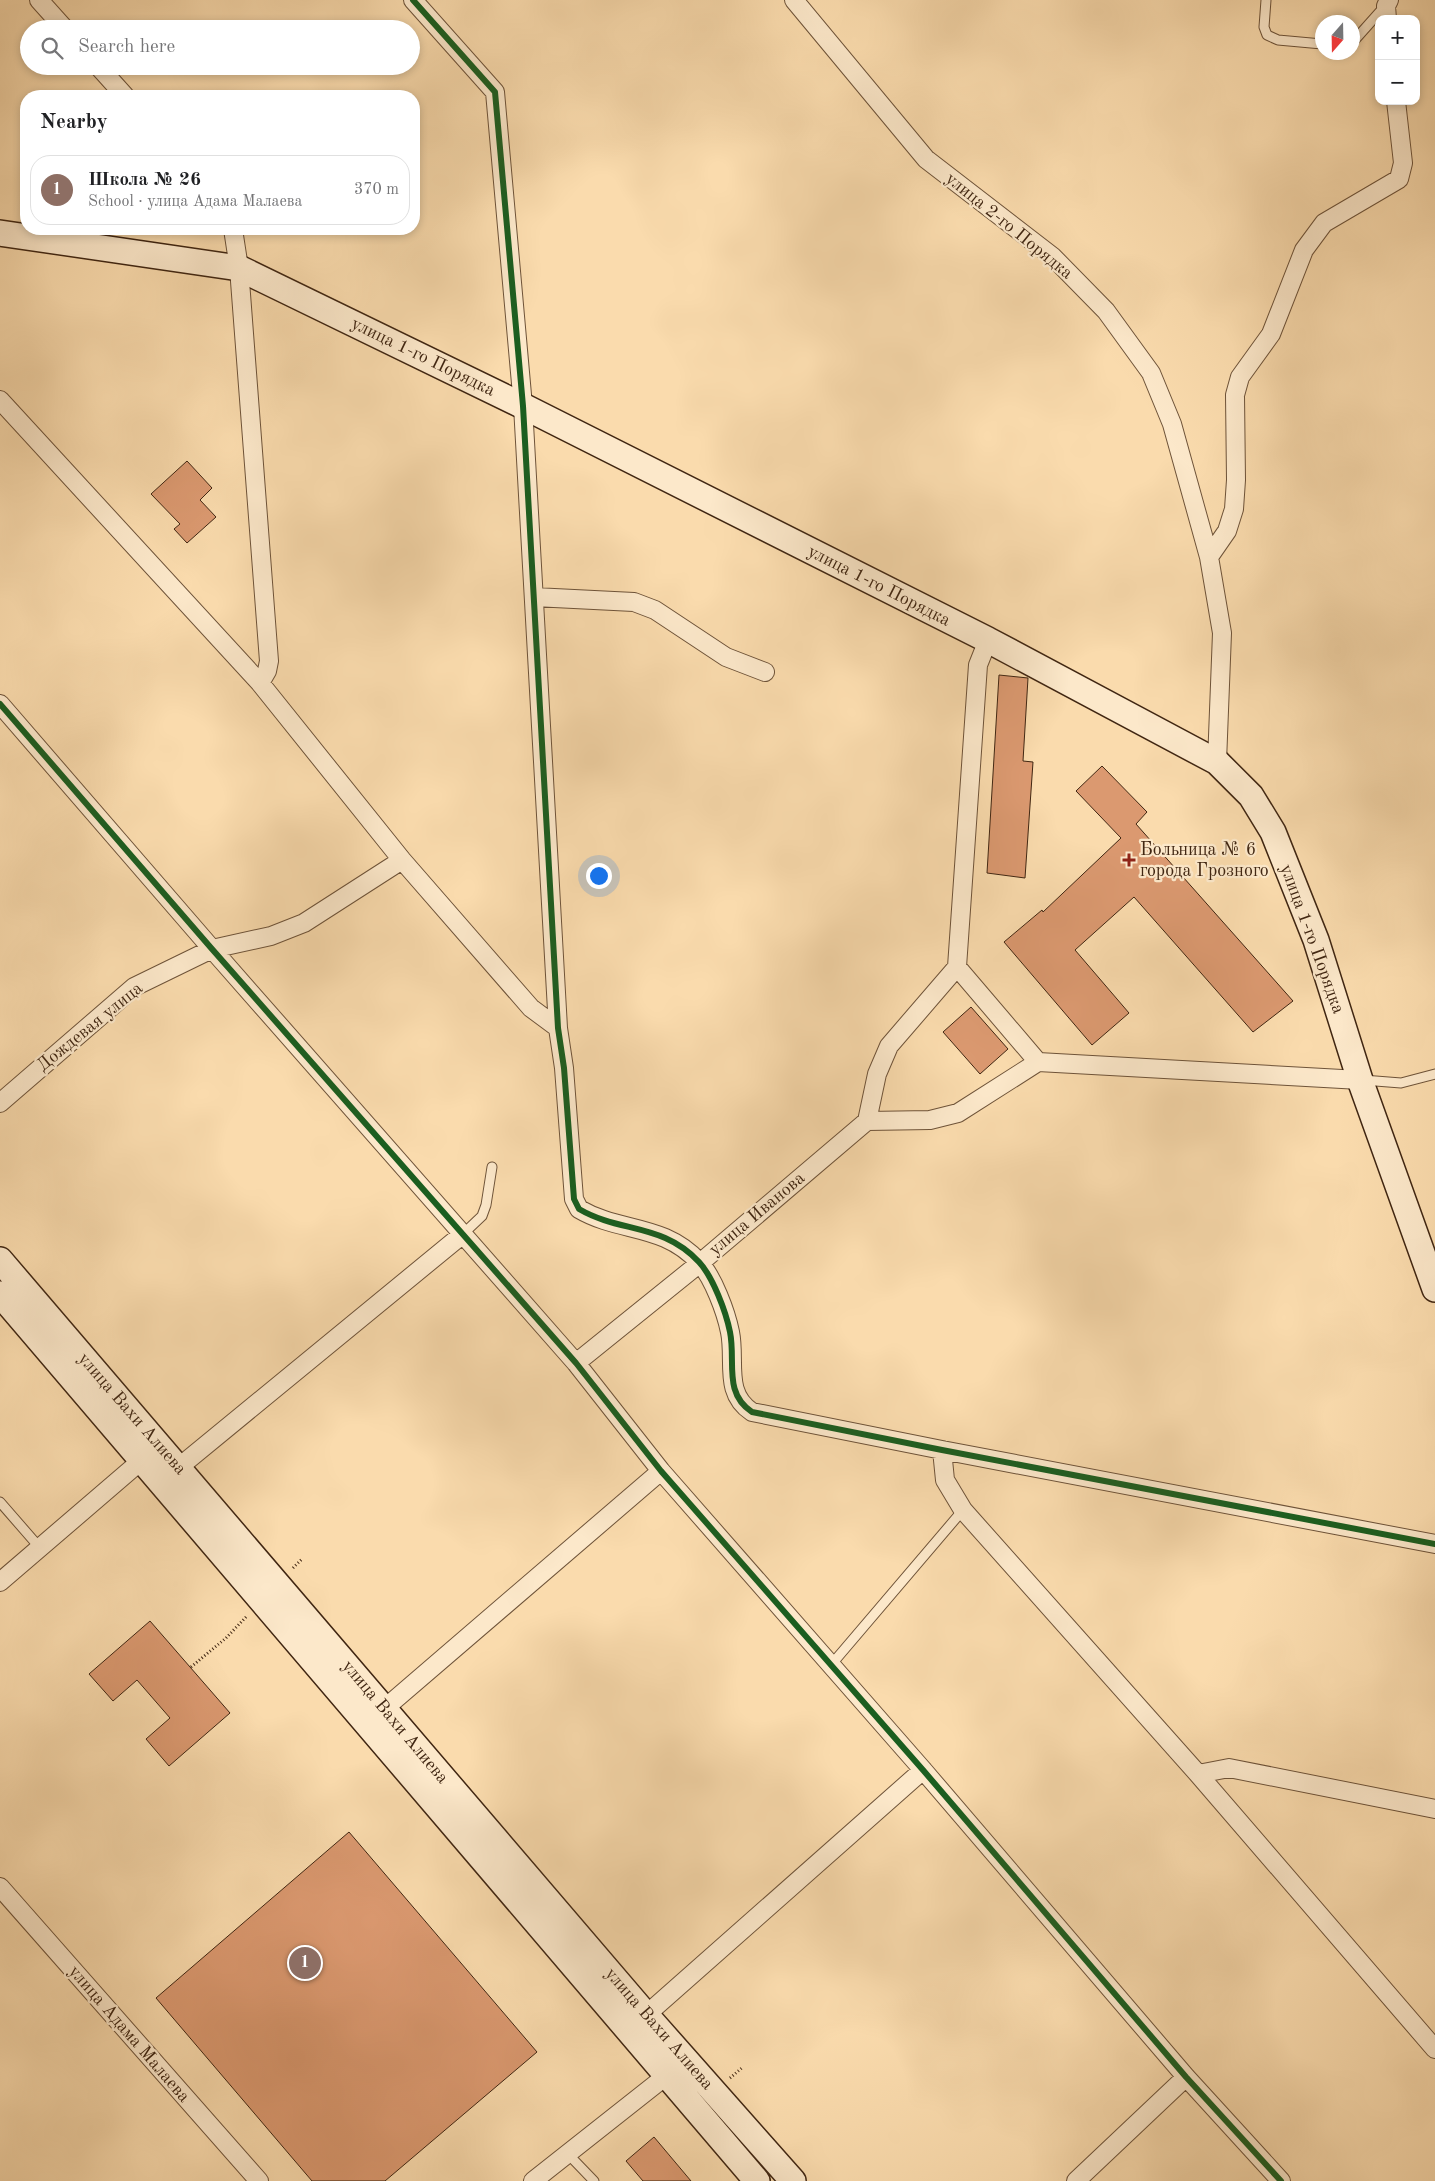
<!DOCTYPE html>
<html lang="en">
<head>
<meta charset="utf-8">
<style>
  body { margin:0; font-family:"Old Standard TT",serif; background:#f6f6f6; color:#202124 }
  .controls { position:absolute; right:15px; top:15px; display:grid; overflow:hidden; border-radius:10px; box-shadow:0 2px 8px #0003 }
  .controls button { width:45px; height:45px; display:grid; place-items:center; padding:0; border:0; border-bottom:1px solid #e0e0e0; background:#fff; color:#202124; font:25px sans-serif }
  .compass { position:absolute; left:1315px; top:15px; width:45px; height:45px; border-radius:50%; background:#fff; box-shadow:0 2px 8px #0003; rotate:200deg }
  .you { position:absolute; left:598px; top:875px; width:18px; height:18px; margin:-12px; border:4px solid #fff; border-radius:50%; background:#1a73e8; box-shadow:0 0 0 8px #1a73e833 }
  .badge { display:grid; place-items:center; width:32px; height:32px; border-radius:50%; background:#8f2418; color:#fff; font-size:16px; font-weight:700 }
  .pin { position:absolute; translate:-50% -50%; border:2px solid #fff; box-shadow:0 1px 5px #0006 }
  .list { margin:0; padding:0; list-style:none }
  h2 { display:flex; justify-content:space-between; align-items:center; height:65px; margin:0; padding:0 20px; font-size:21px }
  h2 small { font-size:16px; font-weight:400; color:#757577 }
  .list li { display:grid; grid-template-columns:32px 1fr auto; gap:15px; align-items:center; box-sizing:border-box; height:70px; margin:0 10px 10px; padding:0 10px; border:1px solid #e0e0e0; border-radius:20px }
  .list b { display:block; font-size:19px; white-space:nowrap }
  .list p { margin:0; font-size:16px; white-space:nowrap; color:#757577 }
  .list em { font-size:16px; font-style:normal; color:#757577 }
  .icon { flex:none; width:28px; height:28px; fill:none; stroke:currentColor; stroke-width:2; stroke-linecap:round; stroke-linejoin:round }
  .map { position:relative; flex:none; width:1435px; height:2181px; overflow:hidden }
  .search { position:absolute; background:#fff; box-shadow:0 2px 8px #0003; left:20px; top:20px; width:400px; height:55px; display:flex; align-items:center; gap:12px; box-sizing:border-box; padding:0 18px; border-radius:28px; color:#757577; font-size:19px }
  .panel { position:absolute; background:#fff; box-shadow:0 2px 8px #0003; left:20px; top:90px; width:400px; height:145px; border-radius:20px }
  .map>svg:first-child { display:block }
  .building { fill:#db9970; stroke:#402612 }
  .lines { fill:none; stroke-linecap:round; stroke-linejoin:round }
  .lane-casing { stroke:#6e5339; stroke-width:11 }
  .street-casing { stroke:#6e5339; stroke-width:20 }
  .secondary-casing { stroke:#402612; stroke-width:28 }
  .path { stroke:#402612; stroke-width:3; stroke-dasharray:1 2.5; stroke-linecap:butt }
  .lane { stroke:#fce8ca; stroke-width:9 }
  .street { stroke:#fce8ca; stroke-width:18 }
  .secondary { stroke:#fce8ca; stroke-width:25 }
  .cycleway-casing { stroke:#fce8ca; stroke-width:9 }
  .cycleway { stroke:#1b5e20; stroke-width:6 }
  .poi-dot { fill:#8f2418; stroke:#fce8ca; stroke-width:2 }
  .labels { text-anchor:middle; dominant-baseline:central; stroke-width:4.5; stroke-linejoin:round; paint-order:stroke }
  .street-label { font-size:18px; fill:#402612; stroke:#fce8ca }
  .poi-label { font-size:18px; fill:#402612; stroke:#fce8ca; text-anchor:start }
</style>
</head>
<body>
<div class="map">
<svg width="1435" height="2181" viewBox="0 0 1435 2181">
  <rect width="100%" height="100%" fill="#fadbad"/>
  <filter id="stains"><feTurbulence type="fractalNoise" baseFrequency=".004" numOctaves="4"/><feColorMatrix values="0 0 0 0 .2 0 0 0 0 .09 0 0 0 0 .02 0 0 0 .5 -.17"/></filter>
  <radialGradient id="worn" r=".72"><stop offset=".6" stop-color="#630" stop-opacity="0"/><stop offset="1" stop-color="#630" stop-opacity=".3"/></radialGradient>
  <!-- building -->
  <path class="building" d="M187 461 212 488 200 500 216 517 187 543 174 529 180 524 151 494Z
    M999 675 1028 678 1023 761 1033 762 1025 878 987 873Z
    M1102 766 1147 812 1136 824 1293 1001 1253 1032 1134 897 1075 950 1129 1013 1092 1045 1004 942 1042 910 1043 912 1121 838 1076 791Z
    M971 1007 1008 1049 980 1074 943 1032Z
    M150 1621 230 1713 169 1766 146 1739 170 1718 137 1680 113 1701 89 1674Z
    M349 1832 537 2052 385 2181H312L156 1998Z
    M654 2137 691 2181H643L626 2161Z"/>
  <g class="lines">
    <!-- lane casing -->
    <g class="lane-casing">
      <path id="lane" d="M1266 0 1264 27 1267 35 1278 40 1322 44
        M1352 43 1385 6
        M1363 1080 1401 1083 1435 1074
        M463 1234 482 1216 486 1205 492 1167
        M0 1502 40 1548
        M831 1665 963 1510
        M567 2153 594 2181"/>
    </g>
    <!-- street casing -->
    <g class="street-casing">
      <path id="street" d="M39 0 65 29
        M413 0 495 92 523 406 558 1028 564 1068 574 1199 579 1209C620 1233 663 1223 699 1262 713 1277 726 1312 730 1332 736 1361 723 1393 752 1412L942 1450 1435 1544
        M794 0 926 159 1053 257 1106 311 1151 373 1172 424 1209 557 1222 633 1217 762
        M1387 19 1386 6 1389 0
        M98 66 125 96
        M233 229 239 268 269 661 267 671 260 683
        M0 400 260 683 402 860 531 1008 558 1028
        M1209 557 1227 531 1234 509 1236 480 1235 395 1240 377 1271 334 1304 250 1324 223 1399 179 1403 163 1396 101
        M534 597 634 602 655 610 726 657 765 672
        M988 640 978 665 957 967 1038 1062 1360 1080
        M0 704 212 949 576 1363 661 1471 923 1770 1186 2077 1281 2181
        M0 1103 134 987 212 949 271 936 304 923 402 860
        M867 1121 877 1074 889 1046 957 967
        M576 1363 700 1263 867 1121 930 1120 958 1113 1038 1062
        M942 1450 945 1480 963 1510 1198 1774 1435 2049
        M178 1468 463 1234
        M0 1582 142 1460
        M384 1709 661 1471
        M1198 1774 1229 1768 1435 1809
        M0 1887 259 2181
        M646 2015 923 1770
        M533 2181 666 2076
        M1076 2181 1186 2077"/>
    </g>
    <!-- secondary casing -->
    <g class="secondary-casing">
      <path id="secondary" d="M0 233 239 268 523 406 988 640 1217 762 1251 796 1273 832 1316 940 1360 1080 1435 1289
        M0 1260 646 2015 793 2181
        M0 1294 757 2181"/>
    </g>
    <!-- path -->
    <path class="path" d="M293 1568 302 1559
      M191 1667 226 1638 247 1616
      M730 2078 743 2067"/>
    <!-- lane -->
    <use href="#lane" class="lane"/>
    <!-- street -->
    <use href="#street" class="street"/>
    <!-- secondary -->
    <use href="#secondary" class="secondary"/>
    <!-- cycleway casing -->
    <g class="cycleway-casing">
      <path id="cycleway" d="M413 0 495 92 523 406 558 1028 564 1068 574 1199 579 1209C620 1233 663 1223 699 1262 713 1277 726 1312 730 1332 736 1361 723 1393 752 1412L942 1450 1435 1544
        M0 704 212 949 576 1363 661 1471 923 1770 1186 2077 1281 2181"/>
    </g>
    <!-- cycleway -->
    <use href="#cycleway" class="cycleway"/>
  </g>
  <!-- markers -->
  <path class="poi-dot" d="M1126.5 852.5h5v5h5v5h-5v5h-5v-5h-5v-5h5z"/>
  <g class="labels">
    <!-- street labels -->
    <g class="street-label">
      <text transform="translate(1009 226) rotate(39)">улица 2-го Порядка</text>
      <text transform="translate(423 357) rotate(26)">улица 1-го Порядка</text>
      <text transform="translate(879 586) rotate(27)">улица 1-го Порядка</text>
      <text transform="translate(1312 939) rotate(70)">улица 1-го Порядка</text>
      <text transform="translate(90 1027) rotate(-39)">Дождевая улица</text>
      <text transform="translate(757 1214) rotate(-40)">улица Иванова</text>
      <text transform="translate(132 1414) rotate(49)">улица Вахи Алиева</text>
      <text transform="translate(395 1722) rotate(50)">улица Вахи Алиева</text>
      <text transform="translate(659 2029) rotate(49)">улица Вахи Алиева</text>
      <text transform="translate(129 2034) rotate(49)">улица Адама Малаева</text>
    </g>
    <!-- poi labels -->
    <g class="poi-label">
      <text x="1140" y="850">Больница № 6<tspan x="1140" dy="21">города Грозного</tspan></text>
    </g>
  </g>
  <rect width="100%" height="100%" filter="url(#stains)"/>
  <rect width="100%" height="100%" fill="url(#worn)"/>
</svg>
<div class="controls">
<button>+</button>
<button>−</button>
</div>
<svg class="compass" viewBox="-18 -18 36 36"><path d="M0-13l5 13h-10z" fill="#e53935"/><path d="M0 13l5-13h-10z" fill="#757577"/></svg>
<div class="you"></div>
<div class="pin badge" style="left:305px;top:1963px;background:#8d6e63">1</div>
<div class="search"><svg class="icon" aria-label="search" viewBox="0 0 24 24"><circle cx="10" cy="10" r="6"/><path d="M15 15l6 6"/></svg>Search here</div>
<section class="panel">
<h2>Nearby<small></small></h2>
<ul class="list">
<li><span class="badge" style="background:#8d6e63">1</span><div><b>Школа № 26</b><p>School · улица Адама Малаева</p></div><em>370 m</em></li>
</ul>
</section>
</div>
</body>
</html>
